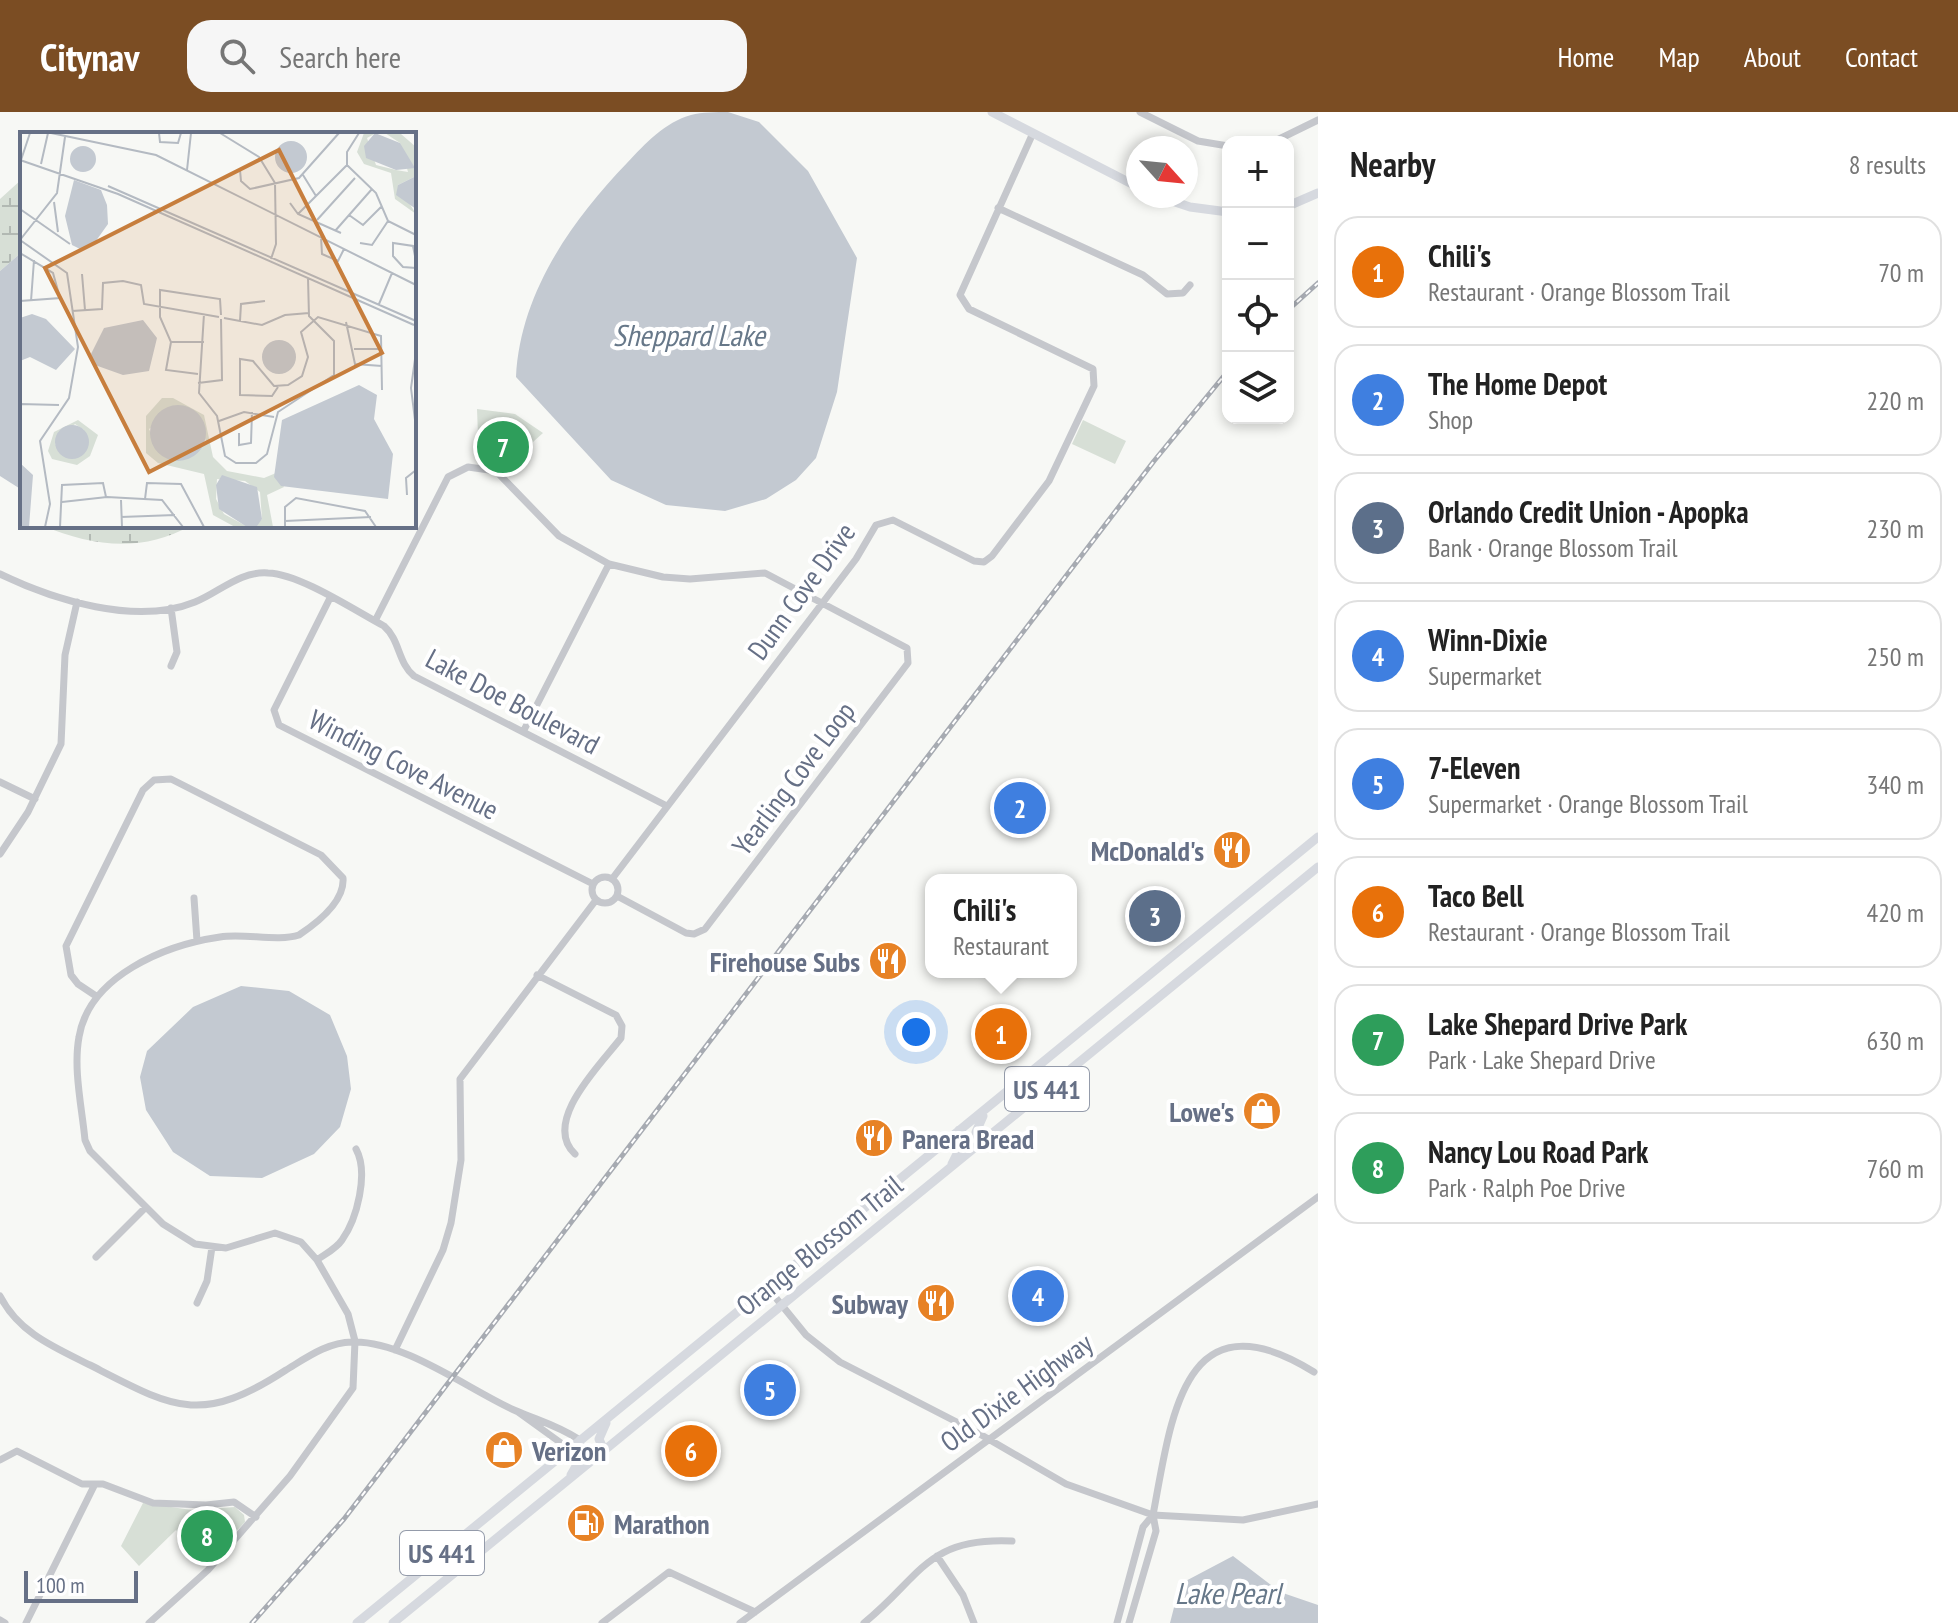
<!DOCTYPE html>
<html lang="en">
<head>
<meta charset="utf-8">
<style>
  body { margin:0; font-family:"PT Sans Narrow",sans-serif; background:#f6f6f6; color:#222 }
  .controls { position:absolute; right:24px; top:24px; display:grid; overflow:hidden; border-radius:16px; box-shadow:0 4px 12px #0003 }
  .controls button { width:72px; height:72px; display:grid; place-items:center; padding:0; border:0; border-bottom:2px solid #e0e0e0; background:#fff; color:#222; font:40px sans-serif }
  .compass { position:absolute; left:1126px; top:24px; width:72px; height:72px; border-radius:50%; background:#fff; box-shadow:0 4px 12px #0003; rotate:117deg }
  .scale { position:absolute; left:24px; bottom:20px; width:114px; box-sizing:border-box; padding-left:8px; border:4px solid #667086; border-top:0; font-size:22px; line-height:28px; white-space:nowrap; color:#667086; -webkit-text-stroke:6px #fff; paint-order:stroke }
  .you { position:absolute; left:916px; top:920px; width:28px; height:28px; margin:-20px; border:6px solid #fff; border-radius:50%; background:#1a73e8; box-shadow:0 0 0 12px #1a73e833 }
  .badge { display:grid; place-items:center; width:52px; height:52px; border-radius:50%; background:#7b4d23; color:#fff; font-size:26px; font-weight:700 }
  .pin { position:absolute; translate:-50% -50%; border:4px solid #fff; box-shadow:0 2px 8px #0006 }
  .popup { position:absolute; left:925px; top:762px; width:152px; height:104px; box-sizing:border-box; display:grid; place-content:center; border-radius:16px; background:#fff; filter:drop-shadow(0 2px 6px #0005); font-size:26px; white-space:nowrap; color:#767676 }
  .popup b { font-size:30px; color:#222 }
  .popup::after { content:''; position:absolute; left:50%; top:100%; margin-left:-16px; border:16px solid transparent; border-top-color:#fff }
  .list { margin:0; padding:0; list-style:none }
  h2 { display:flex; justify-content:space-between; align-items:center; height:104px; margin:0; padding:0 32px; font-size:34px }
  h2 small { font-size:26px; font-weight:400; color:#767676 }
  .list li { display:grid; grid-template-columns:52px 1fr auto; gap:24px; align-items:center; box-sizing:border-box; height:112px; margin:0 16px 16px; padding:0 16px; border:2px solid #e0e0e0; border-radius:24px }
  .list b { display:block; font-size:30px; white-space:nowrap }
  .list p { margin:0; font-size:26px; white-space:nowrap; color:#767676 }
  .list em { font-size:26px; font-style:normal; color:#767676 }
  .icon { flex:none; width:44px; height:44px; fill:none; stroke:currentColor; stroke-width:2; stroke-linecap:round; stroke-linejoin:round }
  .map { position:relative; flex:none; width:1318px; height:1511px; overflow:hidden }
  header { display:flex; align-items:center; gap:48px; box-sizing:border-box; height:112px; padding:0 40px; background:#7b4d23; color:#fff }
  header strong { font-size:38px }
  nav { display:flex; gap:44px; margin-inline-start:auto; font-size:28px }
  .search { width:560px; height:72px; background:#f6f6f6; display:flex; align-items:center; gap:20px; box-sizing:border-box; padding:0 28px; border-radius:24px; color:#767676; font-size:30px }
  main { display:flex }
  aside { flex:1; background:#fff }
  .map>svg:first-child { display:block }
  .green { fill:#d7dfd6 }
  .wetland { fill:url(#wetland-marsh) }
  .water { fill:#c3c9d1 }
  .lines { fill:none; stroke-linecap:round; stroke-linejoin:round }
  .minor { stroke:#c5c7cc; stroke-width:7 }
  .major { stroke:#d6d9df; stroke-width:9 }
  .rail-casing { stroke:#a7abb2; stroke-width:5 }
  .rail { stroke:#fff; stroke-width:2; stroke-dasharray:6; stroke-linecap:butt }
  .labels { text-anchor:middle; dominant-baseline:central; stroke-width:8; stroke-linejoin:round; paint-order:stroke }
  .shield { fill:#fff; stroke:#949baa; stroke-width:2 }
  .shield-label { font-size:26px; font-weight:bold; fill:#667086 }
  .street-label { font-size:28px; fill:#667086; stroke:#fff }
  .poi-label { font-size:28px; font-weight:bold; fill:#667086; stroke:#fff; text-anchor:end }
  .water-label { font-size:30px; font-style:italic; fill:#677889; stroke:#fff }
  .inset-road { fill:none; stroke:#b4bac2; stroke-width:2 }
  .view { fill:#c77e3d; fill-opacity:0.15; stroke:#c77e3d; stroke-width:4 }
  .inset-edge { fill:none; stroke:#667086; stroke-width:4 }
</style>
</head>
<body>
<header>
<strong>Citynav</strong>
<div class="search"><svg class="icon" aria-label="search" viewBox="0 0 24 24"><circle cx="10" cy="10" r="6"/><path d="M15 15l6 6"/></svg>Search here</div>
<nav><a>Home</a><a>Map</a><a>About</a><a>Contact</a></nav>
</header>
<main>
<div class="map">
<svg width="1318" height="1511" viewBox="0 0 1318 1511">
  <defs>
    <pattern id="wetland-marsh" width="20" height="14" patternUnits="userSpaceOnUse" patternTransform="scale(2)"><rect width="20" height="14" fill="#d7dfd6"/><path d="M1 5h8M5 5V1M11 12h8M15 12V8" fill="none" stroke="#b2b9b3"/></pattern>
  </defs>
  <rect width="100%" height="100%" fill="#f7f8f5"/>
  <!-- green -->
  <path class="green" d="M477 297 515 302 543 321 504 356 479 349Z
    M1083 308 1126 329 1115 352 1072 332Z
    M143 1391 192 1398 235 1395 244 1403 245 1410 208 1449 176 1418 139 1454 121 1434Z"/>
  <!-- wetland -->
  <path class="wetland" d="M22 67V140L0 159V87Z
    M43 414H190C142 441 92 434 43 414Z"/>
  <!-- water -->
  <path class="water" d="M728 0 759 10 808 59 857 146 837 280 816 346 796 368 766 387 725 399 666 393 611 368 516 265C520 182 571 109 627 51 645 32 665 10 691 3 702 0 716 0 728 0Z
    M22 140V378L0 364V159Z
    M241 874 289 879 330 903 347 944 351 977 340 1015 314 1042 262 1066 210 1064 173 1040 146 998 140 965 147 939 193 895Z
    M1233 1444 1280 1480 1318 1493V1511H1170L1180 1472Z"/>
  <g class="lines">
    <!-- minor -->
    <path class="minor" d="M1140 0 1198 29 1228 34
      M1273 30 1318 8
      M998 96 1143 163 1167 182 1183 181 1190 173
      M0 462C54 488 136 514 195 490 220 480 239 459 268 461 300 462 354 498 384 514 400 528 398 551 414 564L667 694
      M330 486 274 598 279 613 593 772
      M171 496 177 540 171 554
      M375 509 448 365 468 355 496 359 559 424 609 452 663 465 690 467 765 461 907 536 908 551 705 817 694 822 686 821 617 784
      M523 620 609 452
      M0 670 35 687
      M0 742 28 700 61 632 65 543 77 490
      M592 778a13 13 0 1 1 26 0a13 13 0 1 1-26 0Z
      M612 767 856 447 876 413 893 408 974 449 984 450 992 444 1049 369 1094 274 1093 257 969 197 960 183 1033 21
      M194 786 197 829
      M537 863 616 903 622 914 621 926C601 952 541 1010 575 1042
      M96 884 78 872 71 863 66 834 143 678 154 668 171 667 321 743 343 766C345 790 317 811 299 823 278 830 244 821 220 825 165 833 89 864 79 925 73 957 82 996 85 1028L90 1039 163 1112 195 1132 226 1136 275 1121 301 1130 317 1148 348 1202 355 1229 353 1276 290 1364 208 1458 149 1511
      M96 1145 145 1096
      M317 1148C325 1142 336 1137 342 1128 357 1107 369 1061 356 1037
      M767 1175 806 1223 840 1250 978 1321 1066 1372 1153 1403 1243 1408 1318 1392
      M0 1184C19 1221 54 1235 90 1253 174 1296 200 1314 286 1258 306 1246 328 1230 352 1230 403 1228 468 1277 514 1298 539 1309 555 1312 580 1328
      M197 1191 207 1169 212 1135
      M395 1238 443 1138 451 1111 461 1048 460 967 596 788
      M518 1300 561 1331 558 1347
      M0 1348 17 1339 82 1372H103L153 1391 206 1393 234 1390 256 1405
      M937 1444 963 1483 974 1511
      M0 1508 5 1511
      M26 1511 94 1374
      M602 1511 669 1460 755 1500
      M740 1511 1318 1085
      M864 1511C921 1465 926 1425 1012 1429
      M1117 1511 1143 1415 1153 1403
      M1129 1511 1156 1419 1153 1403C1171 1309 1182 1178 1314 1260"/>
    <!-- major -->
    <path class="major" d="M992 0 1138 75
      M1157 84 1190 95 1228 100
      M1288 94 1318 81
      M980 1031 976 1020 983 1004
      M952 1052 960 1036 959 1018
      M604 1339 599 1327 606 1311
      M571 1363 579 1349 580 1328
      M357 1511 1318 725
      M393 1511 1318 755"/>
    <!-- rail casing -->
    <g class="rail-casing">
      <path id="rail" d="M1288 198 1318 171
        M252 1511 344 1407 1154 349 1228 259"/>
    </g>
    <!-- rail -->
    <use href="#rail" class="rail"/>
  </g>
  <!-- icons -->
  <defs>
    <g id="restaurant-disc" transform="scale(2)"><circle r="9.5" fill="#e78225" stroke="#fff"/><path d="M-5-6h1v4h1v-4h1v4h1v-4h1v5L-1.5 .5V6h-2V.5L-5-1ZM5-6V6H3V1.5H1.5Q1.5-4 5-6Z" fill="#fff"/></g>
    <g id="shop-disc" transform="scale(2)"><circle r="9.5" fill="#e78225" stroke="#fff"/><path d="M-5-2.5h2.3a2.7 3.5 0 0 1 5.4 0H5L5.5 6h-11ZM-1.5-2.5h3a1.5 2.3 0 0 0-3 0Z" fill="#fff"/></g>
    <g id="fuel-disc" transform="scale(2)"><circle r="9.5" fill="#e78225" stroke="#fff"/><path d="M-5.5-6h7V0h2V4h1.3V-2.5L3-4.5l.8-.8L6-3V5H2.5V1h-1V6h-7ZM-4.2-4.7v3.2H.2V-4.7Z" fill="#fff"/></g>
  </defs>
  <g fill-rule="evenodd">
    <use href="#restaurant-disc" x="1232" y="738"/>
    <use href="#restaurant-disc" x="888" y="849"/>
    <use href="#shop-disc" x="1262" y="999"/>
    <use href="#restaurant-disc" x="874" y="1026"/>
    <use href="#restaurant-disc" x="936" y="1191"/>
    <use href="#shop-disc" x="504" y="1338"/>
    <use href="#fuel-disc" x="586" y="1411"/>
  </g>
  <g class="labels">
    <!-- shield labels -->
    <g class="shield">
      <rect x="1005" y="955" width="84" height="44" rx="6"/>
      <rect x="400" y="1419" width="84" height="44" rx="6"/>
    </g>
    <g class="shield-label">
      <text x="1047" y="977">US 441</text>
      <text x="442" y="1441">US 441</text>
    </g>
    <!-- street labels -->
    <g class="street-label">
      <text transform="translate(801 479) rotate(-54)">Dunn Cove Drive</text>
      <text transform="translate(513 589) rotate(28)">Lake Doe Boulevard</text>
      <text transform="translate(404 652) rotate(27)">Winding Cove Avenue</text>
      <text transform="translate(793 666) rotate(-53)">Yearling Cove Loop</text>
      <text transform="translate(819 1133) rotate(-39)">Orange Blossom Trail</text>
      <text transform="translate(1016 1280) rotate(-36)">Old Dixie Highway</text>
    </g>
    <!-- poi labels -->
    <g class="poi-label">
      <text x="1204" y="738">McDonald's</text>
      <text x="860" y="849">Firehouse Subs</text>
      <text x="1234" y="999">Lowe's</text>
      <text x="902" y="1026" text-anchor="start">Panera Bread</text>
      <text x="908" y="1191">Subway</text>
      <text x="532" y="1338" text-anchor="start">Verizon</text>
      <text x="614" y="1411" text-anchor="start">Marathon</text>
    </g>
    <!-- water labels -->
    <g class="water-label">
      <text x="689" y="222">Sheppard Lake</text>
      <text x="1228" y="1480">Lake Pearl</text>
    </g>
  </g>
  <!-- overview -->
  <g transform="translate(20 20)">
    <rect width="396" height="396" fill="#f7f8f5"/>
    <path d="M344 1H356L347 6 356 33 376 38 388 40 380 11 365 1 381 2 396 15V44L378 53 396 82 375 67 371 41 344 32 337 20ZM142 266H153L184 283 193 325 207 339 244 346 256 341 264 355 247 363 253 395H234L242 387 240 360 225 349 197 347 196 367 204 382 228 395H215L193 383 184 342 138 331 126 321V284ZM160 274 178 282 186 310 155 327 139 319 129 297ZM58 288 78 303 70 324 57 333 32 327 28 319 34 300ZM55 292 64 298 60 324 47 326 35 312Z" fill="#d7dfd6" fill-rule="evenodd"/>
    <path d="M355 1 380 11 395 36 376 38 346 26 344 14ZM255 25a16 16 0 1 1 32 0a16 16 0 1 1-32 0ZM50 27a13 13 0 1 1 26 0a13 13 0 1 1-26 0ZM396 44V77L376 63 378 53ZM54 48 81 58 87 73 88 92 73 113 62 118 52 113 45 84ZM12 182 26 187 55 217 36 238 10 225 0 229V186ZM123 188 137 206 129 239 103 243 75 233 71 222 84 196ZM242 225a17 17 0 1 1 34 0a17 17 0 1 1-34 0ZM339 253 357 263 354 287 373 322 368 367 261 354 254 345 262 288ZM130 301a28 28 0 1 1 56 0a28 28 0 1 1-56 0ZM35 310a17 17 0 1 1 34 0a17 17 0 1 1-34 0ZM0 331 13 343 9 395H0ZM202 343 237 355 242 387 237 394 227 395 199 377 196 353Z" fill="#c3c9d1"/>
    <path class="inset-road" d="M31 1 136 23 396 153M139 1 140 10 158 11 161 1M200 1 239 25 255 51 256 112 251 127M339 1 327 20V33L356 61 368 89 396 103M0 28 98 62 394 193M1 28 10 1M21 32 28 1M167 38 171 1M220 38 221 49 230 57 279 46 319 1M283 43 296 64M88 54 396 189M34 70 38 100M270 71 278 82 321 101M0 77 50 112M278 82 327 33M329 83 343 93 361 75M297 88 335 46M315 99 352 57M301 105 302 122 318 129 324 117M0 108 37 61 45 5M0 108 47 141 58 215 49 266 20 309 30 372 25 395M340 111 352 113 368 89M0 121 33 141 40 166 0 169M396 129 393 114 373 111V124L383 135 396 136M62 142 65 178M11 169 14 128M359 172 372 141M52 179 82 177 83 151 103 149 121 153 124 172 199 185M184 182 179 261 197 284 205 324 216 331H236L247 322 258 280 314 243V209L289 184 288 146M204 186 242 193 265 183 289 181M220 189 221 172 245 169M326 190 335 232 362 234M151 210H184M334 217H362M396 220 391 256 396 296M178 242 146 238 151 210 140 185V158L200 167 201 183M178 251 202 248 201 187M258 255 252 264 220 263V227L233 229 254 254 268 253 282 244 288 225 281 200 298 185 361 204 362 258M0 272V315M0 272 39 273M199 289 224 280 254 285M219 301V313L231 311 232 280M387 363 386 346 396 338M125 367 127 351 161 352 184 395M101 368 102 395M42 370 87 365 142 368 163 395M101 385 155 383M265 389 351 385M40 395 42 353 83 351 86 365M265 395V375L276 366 345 379 356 395"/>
    <path class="view" d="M259 18 362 221 129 340 25 136Z"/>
    <rect width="396" height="396" class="inset-edge"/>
  </g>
</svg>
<div class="controls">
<button>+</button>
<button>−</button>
<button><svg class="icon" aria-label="locate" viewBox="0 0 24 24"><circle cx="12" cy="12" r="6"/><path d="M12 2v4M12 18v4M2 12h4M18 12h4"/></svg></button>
<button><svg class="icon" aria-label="layers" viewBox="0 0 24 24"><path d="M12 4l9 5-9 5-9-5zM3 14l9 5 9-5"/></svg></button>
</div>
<svg class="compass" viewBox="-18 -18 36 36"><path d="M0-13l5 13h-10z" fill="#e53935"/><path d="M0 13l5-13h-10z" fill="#767676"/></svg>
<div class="scale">100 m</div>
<div class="you"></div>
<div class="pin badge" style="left:1001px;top:922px;background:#e8710a">1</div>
<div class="popup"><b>Chili's</b>Restaurant</div>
<div class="pin badge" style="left:1020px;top:696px;background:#3f7fe0">2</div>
<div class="pin badge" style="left:1155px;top:804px;background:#5c6f8a">3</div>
<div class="pin badge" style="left:1038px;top:1184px;background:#3f7fe0">4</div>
<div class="pin badge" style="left:770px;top:1278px;background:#3f7fe0">5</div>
<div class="pin badge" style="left:691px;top:1339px;background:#e8710a">6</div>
<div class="pin badge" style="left:503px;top:335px;background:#2e9e5b">7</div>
<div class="pin badge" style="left:207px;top:1424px;background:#2e9e5b">8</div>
</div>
<aside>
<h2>Nearby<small>8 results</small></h2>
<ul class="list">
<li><span class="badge" style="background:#e8710a">1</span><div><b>Chili's</b><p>Restaurant · Orange Blossom Trail</p></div><em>70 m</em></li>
<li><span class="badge" style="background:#3f7fe0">2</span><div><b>The Home Depot</b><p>Shop</p></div><em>220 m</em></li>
<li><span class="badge" style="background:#5c6f8a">3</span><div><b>Orlando Credit Union - Apopka</b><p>Bank · Orange Blossom Trail</p></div><em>230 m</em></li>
<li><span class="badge" style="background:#3f7fe0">4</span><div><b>Winn-Dixie</b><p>Supermarket</p></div><em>250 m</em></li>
<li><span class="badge" style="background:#3f7fe0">5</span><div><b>7-Eleven</b><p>Supermarket · Orange Blossom Trail</p></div><em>340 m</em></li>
<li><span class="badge" style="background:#e8710a">6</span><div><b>Taco Bell</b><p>Restaurant · Orange Blossom Trail</p></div><em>420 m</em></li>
<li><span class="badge" style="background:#2e9e5b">7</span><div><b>Lake Shepard Drive Park</b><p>Park · Lake Shepard Drive</p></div><em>630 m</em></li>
<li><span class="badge" style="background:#2e9e5b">8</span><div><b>Nancy Lou Road Park</b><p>Park · Ralph Poe Drive</p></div><em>760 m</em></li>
</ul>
</aside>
</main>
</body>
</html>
